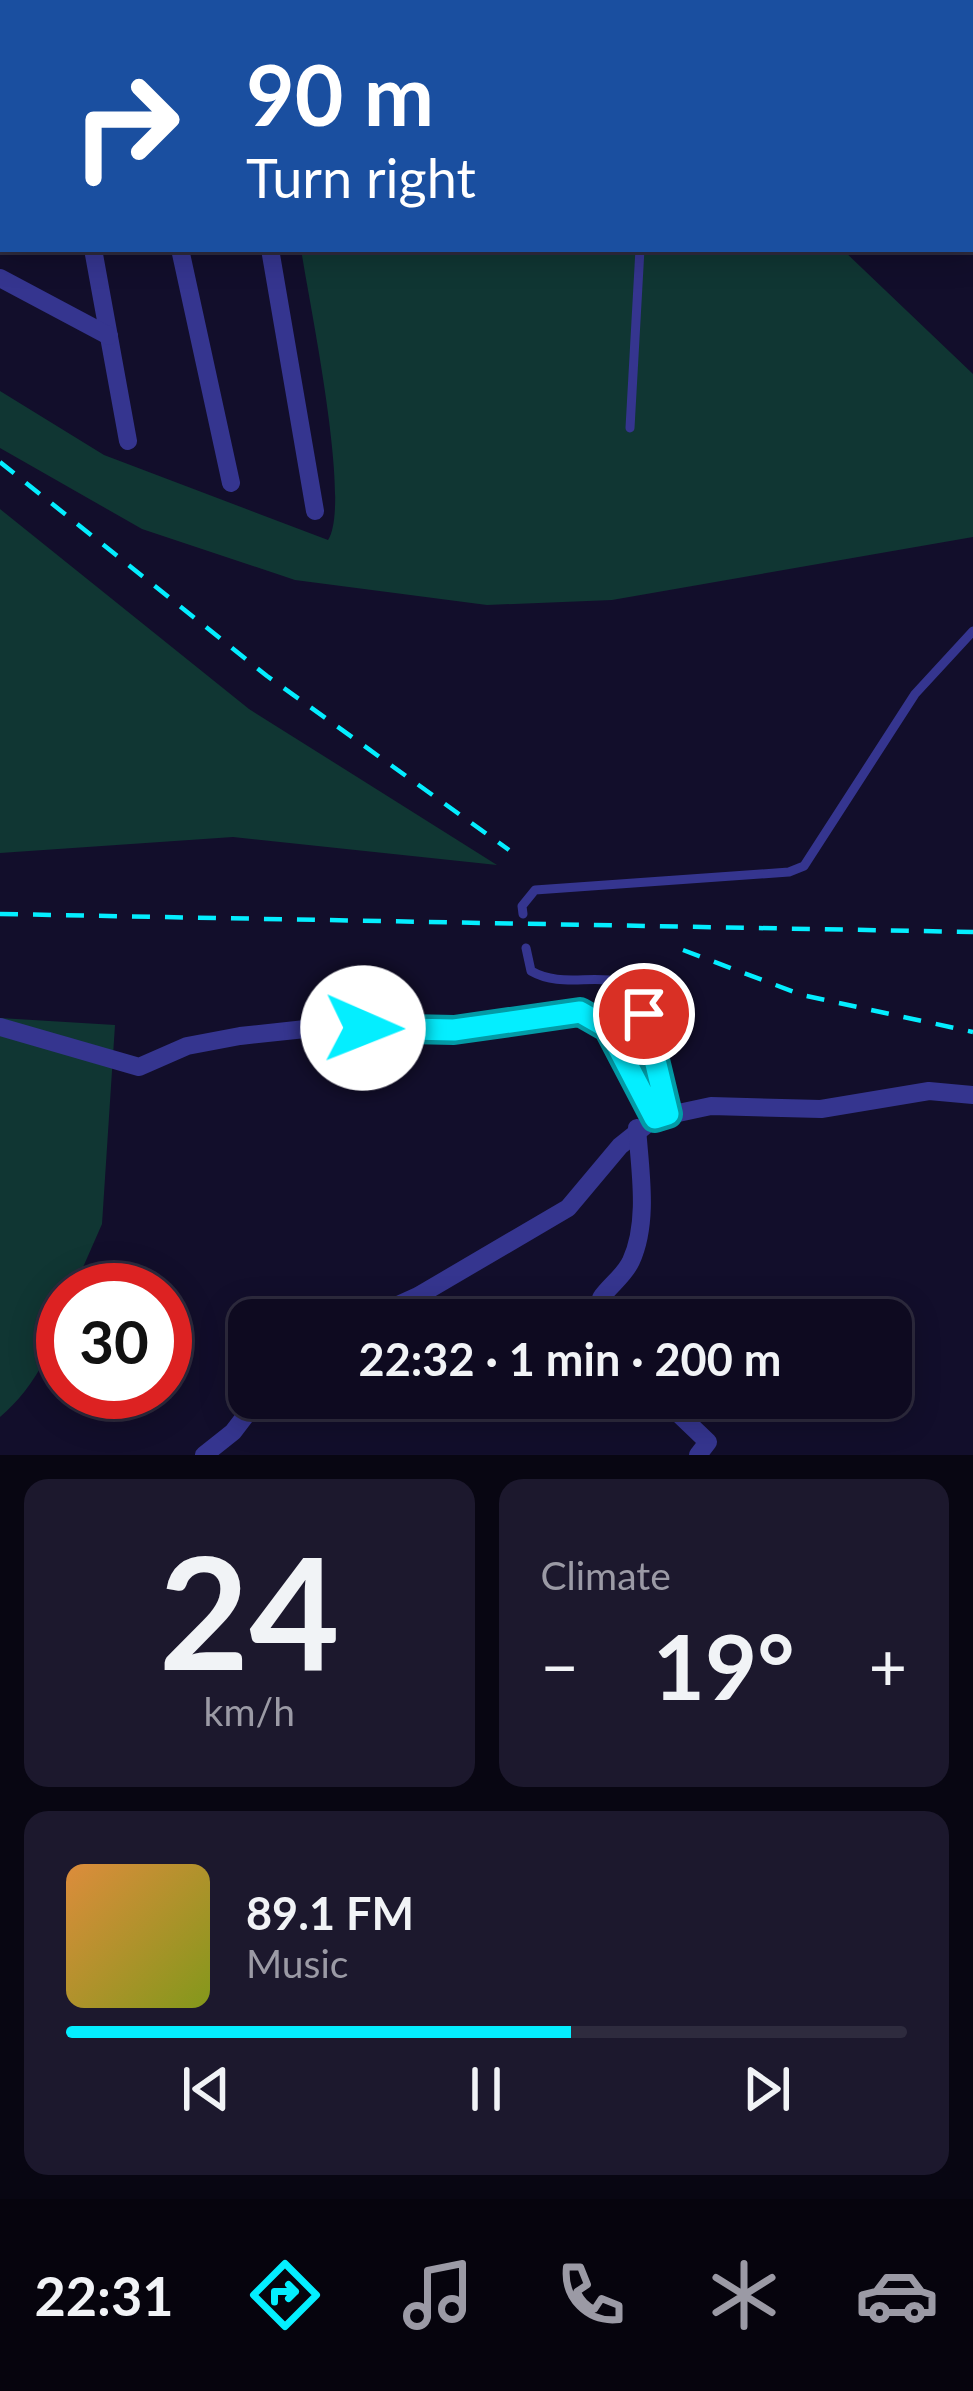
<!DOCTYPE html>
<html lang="en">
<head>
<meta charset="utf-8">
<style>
  :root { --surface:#0e0a20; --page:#1c182d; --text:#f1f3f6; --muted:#9b9aa5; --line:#2e2b3e; --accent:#04eeff }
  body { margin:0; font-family:Lato,sans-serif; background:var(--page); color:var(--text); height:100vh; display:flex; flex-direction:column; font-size:45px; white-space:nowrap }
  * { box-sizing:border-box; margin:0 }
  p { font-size:39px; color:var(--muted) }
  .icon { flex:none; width:66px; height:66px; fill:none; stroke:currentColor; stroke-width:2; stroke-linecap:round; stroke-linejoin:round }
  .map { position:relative; height:1455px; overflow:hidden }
  .panel { display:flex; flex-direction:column; gap:24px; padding:24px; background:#080612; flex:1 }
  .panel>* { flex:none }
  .top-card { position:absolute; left:0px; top:0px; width:975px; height:252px; box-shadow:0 6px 30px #0003,0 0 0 3px var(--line); background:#1a4fa0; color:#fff; overflow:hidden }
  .speed { position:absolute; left:36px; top:1263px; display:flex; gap:24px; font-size:60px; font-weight:700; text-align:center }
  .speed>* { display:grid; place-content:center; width:156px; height:156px; border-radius:50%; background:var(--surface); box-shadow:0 6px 30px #0003,0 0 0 3px var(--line); line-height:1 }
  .speed .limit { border:18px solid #d22; background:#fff; color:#111 }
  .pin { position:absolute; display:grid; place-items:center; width:102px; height:102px; color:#fff; margin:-51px; border:6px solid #fff; border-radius:50%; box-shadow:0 3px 12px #0007 }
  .me { position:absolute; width:132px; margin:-66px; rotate:91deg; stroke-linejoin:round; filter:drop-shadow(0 0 9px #0008) }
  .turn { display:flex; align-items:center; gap:42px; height:252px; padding:0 48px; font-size:54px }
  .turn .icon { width:156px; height:156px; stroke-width:2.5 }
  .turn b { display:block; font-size:84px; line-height:102px }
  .big { font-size:90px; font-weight:700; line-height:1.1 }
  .panel .card { flex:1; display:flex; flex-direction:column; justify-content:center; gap:18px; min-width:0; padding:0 42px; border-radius:24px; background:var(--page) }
  .panel .dial { align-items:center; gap:0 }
  .dial b { font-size:156px; line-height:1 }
  .song { display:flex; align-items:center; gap:36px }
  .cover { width:144px; height:144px; border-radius:18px; background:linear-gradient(135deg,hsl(30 70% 55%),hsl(70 70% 35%)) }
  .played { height:12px; border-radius:6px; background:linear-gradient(90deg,var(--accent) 60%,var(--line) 60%) }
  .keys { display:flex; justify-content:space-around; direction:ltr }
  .heat { display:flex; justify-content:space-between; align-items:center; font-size:66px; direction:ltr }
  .panel .tiles { flex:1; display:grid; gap:24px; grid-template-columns:1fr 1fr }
  .card:last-child { grid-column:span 2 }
  .trip { position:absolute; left:228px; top:1299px; width:684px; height:120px; border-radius:24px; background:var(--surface); box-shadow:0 6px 30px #0003,0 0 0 3px var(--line); font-weight:700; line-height:120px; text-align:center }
  .menu { display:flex; height:192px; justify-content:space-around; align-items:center; background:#06040d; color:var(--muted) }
  .menu .icon { width:84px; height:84px }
  .menu .selected { color:var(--accent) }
  .menu b { font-size:54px; color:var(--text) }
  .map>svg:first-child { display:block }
  .green { fill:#103633 }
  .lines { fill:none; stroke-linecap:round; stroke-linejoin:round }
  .lane { stroke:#35358f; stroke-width:9 }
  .street { stroke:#35358f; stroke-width:18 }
  .primary { stroke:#be5fff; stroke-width:27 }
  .rail { stroke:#04eeff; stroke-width:4.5; stroke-dasharray:18 15; stroke-linecap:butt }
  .route-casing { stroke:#039ba6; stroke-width:30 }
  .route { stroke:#04eeff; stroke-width:21 }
</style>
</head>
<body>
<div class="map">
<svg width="973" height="1455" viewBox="0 0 973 1455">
  <rect width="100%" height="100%" fill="#120e2b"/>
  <g class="green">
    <path d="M 301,249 L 842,249 L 973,374 L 973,537 L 612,600 L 487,605 L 295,580 L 142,529 L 0,448 L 0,391 L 104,455 L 328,540 C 352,504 309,302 301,249 Z"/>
    <polygon points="0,509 249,709 497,865 233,837 0,853"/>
    <path d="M 0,1018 L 115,1025 L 102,1224 L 73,1290 L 63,1290 C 63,1336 35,1388 0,1417 Z"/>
  </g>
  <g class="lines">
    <g class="lane">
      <polyline points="972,211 973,212"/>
      <polyline points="630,428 640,249"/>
      <polyline points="523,914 522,906 535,890 789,872 804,866 915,694 973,631"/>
      <path d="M 526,948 L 531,971 C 564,990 600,970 634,987 L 654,1041 L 668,1114"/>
    </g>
    <g class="street">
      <polyline points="444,0 445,3"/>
      <polyline points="559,0 559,3"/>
      <polyline points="651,0 651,3"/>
      <polyline points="873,3 874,0"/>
      <polyline points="0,95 3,91"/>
      <polyline points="0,147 3,149"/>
      <polyline points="0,226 3,222"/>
      <polyline points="93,249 128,441"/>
      <polyline points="180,249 231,483"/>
      <polyline points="270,249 315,511"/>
      <polyline points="0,278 109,336"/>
      <polyline points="0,1027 139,1067 187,1046 240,1036 324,1027 454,1030 580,1012 608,1028 655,1118"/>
      <polyline points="365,1320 418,1296 568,1208 620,1146 655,1118 711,1106 821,1109 929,1091 973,1095"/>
      <path d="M 603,1320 L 601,1298 C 610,1285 624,1276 631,1261 C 649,1222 640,1170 637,1128"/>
      <polyline points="662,1398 708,1442 698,1455"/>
      <polyline points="204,1455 233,1432 259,1398"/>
    </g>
    <g class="primary">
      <polyline points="45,0 49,3"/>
      <polyline points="972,87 973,87"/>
    </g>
    <g class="rail">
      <polyline points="0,462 267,676 509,850"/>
      <polyline points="0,914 973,932"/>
      <polyline points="683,950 802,995 973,1032"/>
    </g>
  </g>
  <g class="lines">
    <defs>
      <polyline id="route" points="363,1028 454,1030 580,1012 608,1028 655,1118 668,1114 644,1014"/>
    </defs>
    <use href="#route" class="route-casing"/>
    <use href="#route" class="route"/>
  </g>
</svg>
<div class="speed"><div class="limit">30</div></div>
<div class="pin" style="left:644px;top:1014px;background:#d93025"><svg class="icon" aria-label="arrive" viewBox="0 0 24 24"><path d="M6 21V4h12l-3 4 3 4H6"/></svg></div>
<svg class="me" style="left:363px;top:1028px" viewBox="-20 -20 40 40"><circle r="19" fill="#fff"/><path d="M0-13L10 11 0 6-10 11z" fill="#04eeff"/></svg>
<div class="trip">22:32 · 1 min · 200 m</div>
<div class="top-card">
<div class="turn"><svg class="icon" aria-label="right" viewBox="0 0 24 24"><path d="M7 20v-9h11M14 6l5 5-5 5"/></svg><div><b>90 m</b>Turn right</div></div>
</div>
</div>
<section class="panel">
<div class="tiles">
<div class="card dial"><b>24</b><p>km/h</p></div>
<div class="card"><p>Climate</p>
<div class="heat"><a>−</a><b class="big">19°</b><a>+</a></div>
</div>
<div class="card">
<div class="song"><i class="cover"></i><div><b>89.1 FM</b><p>Music</p></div></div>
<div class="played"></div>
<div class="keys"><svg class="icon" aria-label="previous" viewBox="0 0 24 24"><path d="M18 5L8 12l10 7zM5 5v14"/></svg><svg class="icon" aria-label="pause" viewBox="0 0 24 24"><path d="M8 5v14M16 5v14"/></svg><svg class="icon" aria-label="next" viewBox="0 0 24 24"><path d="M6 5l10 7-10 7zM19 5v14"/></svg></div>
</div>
</div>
</section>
<nav class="menu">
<b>22:31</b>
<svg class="icon selected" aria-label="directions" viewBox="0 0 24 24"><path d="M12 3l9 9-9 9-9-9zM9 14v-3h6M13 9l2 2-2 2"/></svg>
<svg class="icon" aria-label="music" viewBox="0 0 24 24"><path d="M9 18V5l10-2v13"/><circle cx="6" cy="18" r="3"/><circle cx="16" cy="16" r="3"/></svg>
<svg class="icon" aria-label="phone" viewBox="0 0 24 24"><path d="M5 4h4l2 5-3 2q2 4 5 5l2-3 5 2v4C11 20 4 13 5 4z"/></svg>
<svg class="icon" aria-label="climate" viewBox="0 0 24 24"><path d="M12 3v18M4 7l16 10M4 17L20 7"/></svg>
<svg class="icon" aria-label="car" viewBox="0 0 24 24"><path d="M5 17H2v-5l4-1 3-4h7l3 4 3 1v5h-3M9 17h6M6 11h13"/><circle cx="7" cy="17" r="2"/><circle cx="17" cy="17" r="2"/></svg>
</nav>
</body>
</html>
